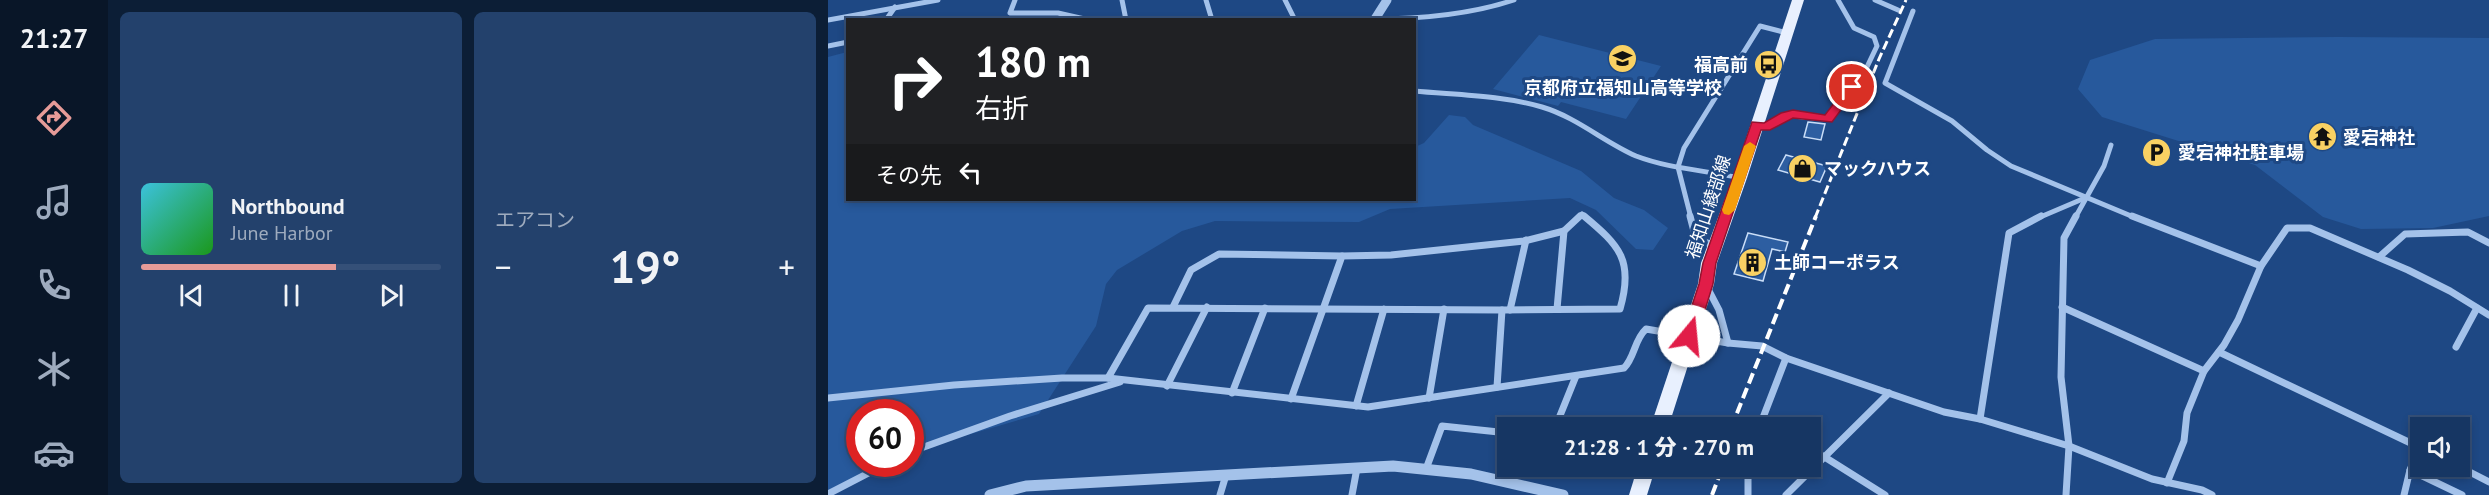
<!DOCTYPE html>
<html lang="ja">
<head>
<meta charset="utf-8">
<style>
  :root { --surface:#163663; --page:#23416c; --text:#f1f3f6; --muted:#9eabbe; --line:#355078; --accent:#e69b98 }
  body { margin:0; font-family:"PT Sans","Noto Sans JP",sans-serif; background:var(--page); color:var(--text); height:100vh; display:flex; flex-direction:column; font-size:22px; white-space:nowrap }
  * { box-sizing:border-box; margin:0 }
  p { font-size:20px; color:var(--muted) }
  .icon { flex:none; width:33px; height:33px; fill:none; stroke:currentColor; stroke-width:2; stroke-linecap:round; stroke-linejoin:round }
  .map { position:relative; flex:1; overflow:hidden }
  .drawer { display:flex; flex-direction:column; gap:12px; padding:12px; background:#0c1e36; width:720px }
  .drawer>* { flex:none }
  .guide { position:absolute; left:18px; top:18px; width:570px; height:183px; border-radius:0px; box-shadow:0 3px 9px #0003,0 0 0 2px var(--line); background:#202124; color:#fff; overflow:hidden }
  .fabs { position:absolute; left:1582px; top:417px; display:grid; gap:12px }
  .fabs a { display:grid; place-items:center; width:60px; height:60px; border-radius:0px; background:var(--surface); box-shadow:0 3px 9px #0003,0 0 0 2px var(--line); font-size:30px }
  .speed { position:absolute; left:18px; top:399px; display:flex; gap:12px; font-size:30px; font-weight:700; text-align:center }
  .speed>* { display:grid; place-content:center; width:78px; height:78px; border-radius:50%; background:var(--surface); box-shadow:0 3px 9px #0003,0 0 0 2px var(--line); line-height:1 }
  .speed .limit { border:9px solid #d22; background:#fff; color:#111 }
  .pin { position:absolute; display:grid; place-items:center; width:51px; height:51px; color:#fff; margin:-26px; border:3px solid #fff; border-radius:50%; box-shadow:0 2px 6px #0007 }
  .me { position:absolute; width:66px; margin:-33px; rotate:17deg; stroke-linejoin:round; filter:drop-shadow(0 0 4px #0008) }
  .turn { display:flex; align-items:center; gap:21px; height:126px; padding:0 30px; font-size:27px }
  .turn .icon { width:78px; height:78px; stroke-width:2.5 }
  .turn b { display:block; font-size:42px; line-height:51px }
  .then { display:flex; align-items:center; height:57px; padding:0 30px; background:#0003; gap:12px; font-size:22px }
  .big { font-size:45px; font-weight:800; line-height:1.1 }
  .drawer .card { flex:1; display:flex; flex-direction:column; justify-content:center; gap:9px; min-width:0; padding:0 21px; border-radius:9px; background:var(--page) }
  .song { display:flex; align-items:center; gap:18px }
  .cover { width:72px; height:72px; border-radius:9px; background:linear-gradient(135deg,hsl(190 70% 55%),hsl(120 70% 35%)) }
  .played { height:6px; border-radius:3px; background:linear-gradient(90deg,var(--accent) 65%,var(--line) 65%) }
  .keys { display:flex; justify-content:space-around; direction:ltr }
  .heat { display:flex; justify-content:space-between; align-items:center; font-size:33px; direction:ltr }
  .drawer .tiles { flex:1; display:grid; gap:12px; grid-template-columns:repeat(2,1fr) }
  .trip { position:absolute; left:669px; top:417px; width:324px; height:60px; border-radius:0px; background:var(--surface); box-shadow:0 3px 9px #0003,0 0 0 2px var(--line); font-weight:800; line-height:60px; text-align:center }
  main { display:flex; flex:1; min-height:0 }
  .tabs { display:flex; flex-direction:column; width:108px; justify-content:space-around; align-items:center; background:#091628; color:var(--muted) }
  .tabs .icon { width:42px; height:42px }
  .tabs .selected { color:var(--accent) }
  .tabs b { font-size:27px; color:var(--text) }
  .map>svg:first-child { display:block }
  .green { fill:#27599c }
  .building { fill:#2d5ea1; stroke:#c9ddf7; stroke-width:1.5 }
  .lines { fill:none; stroke-linecap:round; stroke-linejoin:round }
  .minor-far1 { stroke:#a4c2ea; stroke-width:5 }
  .minor { stroke:#a4c2ea; stroke-width:7 }
  .tertiary-far1 { stroke:#a4c2ea; stroke-width:9 }
  .tertiary { stroke:#a4c2ea; stroke-width:11 }
  .primary { fill:#e8f0fe; fill-rule:evenodd }
  .rail-far1 { stroke:#fff; stroke-width:3; stroke-dasharray:9 4; stroke-linecap:butt }
  .rail { stroke:#fff; stroke-width:4; stroke-dasharray:11 5; stroke-linecap:butt }
  .route { fill:#e11d48; stroke:#92132f; stroke-width:1.5 }
  .slow { fill:#f59e0b }
  .labels { text-anchor:middle; dominant-baseline:central; stroke-width:6; stroke-linejoin:round; paint-order:stroke }
  .poi-label { font-size:18px; font-weight:bold; fill:#fff; stroke:#1e4884; text-anchor:start }
  .street-label { font-size:18px; fill:#fff; stroke:#1e4884 }
</style>
</head>
<body>
<main>
<nav class="tabs">
<b>21:27</b>
<svg class="icon selected" aria-label="directions" viewBox="0 0 24 24"><path d="M12 3l9 9-9 9-9-9zM9 14v-3h6M13 9l2 2-2 2"/></svg>
<svg class="icon" aria-label="music" viewBox="0 0 24 24"><path d="M9 18V5l10-2v13"/><circle cx="6" cy="18" r="3"/><circle cx="16" cy="16" r="3"/></svg>
<svg class="icon" aria-label="phone" viewBox="0 0 24 24"><path d="M5 4h4l2 5-3 2q2 4 5 5l2-3 5 2v4C11 20 4 13 5 4z"/></svg>
<svg class="icon" aria-label="climate" viewBox="0 0 24 24"><path d="M12 3v18M4 7l16 10M4 17L20 7"/></svg>
<svg class="icon" aria-label="car" viewBox="0 0 24 24"><path d="M5 17H2v-5l4-1 3-4h7l3 4 3 1v5h-3M9 17h6M6 11h13"/><circle cx="7" cy="17" r="2"/><circle cx="17" cy="17" r="2"/></svg>
</nav>
<section class="drawer">
<div class="tiles">
<div class="card">
<div class="song"><i class="cover"></i><div><b>Northbound</b><p>June Harbor</p></div></div>
<div class="played"></div>
<div class="keys"><svg class="icon" aria-label="previous" viewBox="0 0 24 24"><path d="M18 5L8 12l10 7zM5 5v14"/></svg><svg class="icon" aria-label="pause" viewBox="0 0 24 24"><path d="M8 5v14M16 5v14"/></svg><svg class="icon" aria-label="next" viewBox="0 0 24 24"><path d="M6 5l10 7-10 7zM19 5v14"/></svg></div>
</div>
<div class="card"><p>エアコン</p>
<div class="heat"><a>−</a><b class="big">19°</b><a>+</a></div>
</div>
</div>
</section>
<div class="map">
<svg width="1661" height="495" viewBox="0 0 1661 495">
  <rect width="100%" height="100%" fill="#1e4884"/>
  <g class="green">
    <polygon points="711,35 833,66 798,119 733,102 730,106 665,89"/>
    <polygon points="1510,37 1661,38 1661,216 1605,228 1533,229 1495,217 1427,165 1274,117 1250,89 1262,60 1327,39"/>
    <polygon points="19,52 20,200 586,200 587,147 596,143 621,115 637,117 645,125 753,171 786,198 816,210 840,228 825,250 808,249 768,210 742,198 562,209 531,222 387,221 354,231 289,270 278,284 268,326 211,414 95,448 83,454 82,412 32,412 32,464 62,464 0,492 0,57"/>
  </g>
  <g class="building">
    <polygon points="980,122 997,124 993,140 976,137"/>
    <polygon points="958,155 999,166 992,182 950,170"/>
    <polygon points="920,233 960,242 957,252 944,249 935,281 906,274"/>
  </g>
  <g class="lines">
    <g class="minor-far1">
      <polyline points="187,0 182,13 230,13 261,20"/>
      <polyline points="294,0 298,20"/>
      <polyline points="378,0 384,20"/>
      <polyline points="457,0 467,20"/>
      <polyline points="1047,0 1070,10"/>
      <polyline points="1085,11 1057,83 1124,121 1159,150 1183,166 1308,218"/>
      <path d="M 545,19 C 592,19 641,15 686,0"/>
      <polyline points="0,20 110,0"/>
      <polyline points="58,20 67,7"/>
      <polyline points="0,46 20,42"/>
      <path d="M 586,91 C 629,95 673,95 714,107 C 748,117 776,142 808,156 C 842,169 877,170 912,178"/>
      <polyline points="929,125 938,127 964,116 1000,119 1038,69 1049,46 1046,37 1026,28 1010,0"/>
      <polyline points="750,218 754,214 758,218"/>
      <polyline points="863,218 850,167 856,148 932,26 959,33"/>
      <polyline points="1210,218 1257,198"/>
      <polyline points="1247,218 1276,166 1283,145"/>
    </g>
    <g class="minor">
      <polyline points="862,216 868,239 888,246"/>
      <polyline points="1304,216 1433,266"/>
      <polyline points="1551,257 1577,234 1640,232 1661,243"/>
      <polyline points="879,287 891,310 900,343"/>
      <polyline points="345,307 363,270 391,254 514,256"/>
      <polyline points="1234,307 1376,371"/>
      <polyline points="729,309 736,231"/>
      <path d="M 674,310 L 792,309 C 806,261 792,246 756,216"/>
      <polyline points="682,310 698,240"/>
      <polyline points="1628,347 1649,308"/>
      <polyline points="1391,352 1591,447 1582,470 1634,495"/>
      <polyline points="280,378 320,308 674,310 669,387"/>
      <polyline points="339,386 379,307"/>
      <polyline points="404,393 437,308"/>
      <path d="M 0,398 L 126,385 L 234,378 L 280,378 L 540,407 L 796,368 C 807,357 806,340 818,329 L 900,343 L 934,346 L 958,358 L 1116,412 L 1152,419 L 1241,446 L 1324,479 L 1374,490 L 1384,495"/>
      <polyline points="601,398 616,309"/>
      <polyline points="463,399 514,256 563,255 696,241 736,231 752,216"/>
      <polyline points="528,406 556,309"/>
      <polyline points="1152,419 1181,233 1213,216"/>
      <polyline points="727,428 748,376"/>
      <polyline points="931,428 958,358"/>
      <polyline points="82,452 182,416 292,382"/>
      <polyline points="995,456 1057,495"/>
      <polyline points="920,466 920,495"/>
      <polyline points="1630,466 1661,482"/>
      <polyline points="598,469 614,426 680,433"/>
      <polyline points="1339,483 1356,441 1359,413 1376,371 1396,345 1410,320 1433,266 1459,228 1482,228 1580,270 1622,291 1661,315"/>
      <polyline points="0,494 58,464"/>
      <polyline points="392,495 398,475"/>
      <polyline points="524,495 529,468"/>
      <polyline points="958,495 1061,393"/>
      <polyline points="1238,495 1241,446 1233,377 1236,238 1248,216"/>
      <polyline points="1576,495 1582,470"/>
    </g>
    <polyline class="tertiary-far1" points="547,19 559,0"/>
    <polyline class="tertiary" points="162,495 198,486 565,466 643,474 735,495"/>
    <g class="primary">
      <polygon points="964,0 976,0 919,178 889,263 886,284 840,428 822,428 870,284 873,263 905,178"/>
      <polygon points="810,466 828,466 819,495 801,495"/>
    </g>
    <polyline class="rail-far1" points="987,218 1051,59 1078,0"/>
    <g class="rail">
      <polyline points="903,428 988,216"/>
      <polyline points="884,495 895,466"/>
    </g>
  </g>
  <polygon class="route" points="1024,84 1030,87 1004,122 965,118 942,130 933,130 888,263 885,284 869,336 867,340 856,340 854,336 871,284 875,263 924,122 936,123 953,113 965,110 997,115 1020,85"/>
  <polygon class="slow" points="922,142 928,146 907,210 901,215 896,214 894,210 916,146"/>
  <defs>
    <symbol id="school-disc" viewBox="-11 -11 22 22"><circle r="9.5" fill="#f9d163" stroke="#1e4884"/><path d="M0-5L7-2L0 1L-7-2ZM-4 1L0 2.5L4 1V4Q0 6-4 4Z" fill="#111"/></symbol>
    <symbol id="bus-disc" viewBox="-11 -11 22 22"><circle r="9.5" fill="#f9d163" stroke="#1e4884"/><path d="M-5-6H5V4H4V6H2V4H-2V6H-4V4H-5ZM-3.5-4V0h7V-4ZM-3.5 1.2v1.5H-2V1.2ZM2 1.2v1.5H3.5V1.2Z" fill="#111"/></symbol>
    <symbol id="temple-disc" viewBox="-11 -11 22 22"><circle r="9.5" fill="#f9d163" stroke="#1e4884"/><path d="M0-6L5-2H3V0L6.5 2.5H4V6H1.5V3h-3V6H-4V2.5H-6.5L-3 0V-2H-5Z" fill="#111"/></symbol>
    <symbol id="parking-disc" viewBox="-11 -11 22 22"><circle r="9.5" fill="#f9d163" stroke="#1e4884"/><path d="M-3.5-5.5H1a3.5 3.5 0 0 1 0 7H-1V5.5H-3.5ZM-1-3.4V-.6H.8a1.4 1.4 0 0 0 0-2.8Z" fill="#111"/></symbol>
    <symbol id="shop-disc" viewBox="-11 -11 22 22"><circle r="9.5" fill="#f9d163" stroke="#1e4884"/><path d="M-5-2.5h2.3a2.7 3.5 0 0 1 5.4 0H5L5.5 6h-11ZM-1.5-2.5h3a1.5 2.3 0 0 0-3 0Z" fill="#111"/></symbol>
    <symbol id="building-disc" viewBox="-11 -11 22 22"><circle r="9.5" fill="#f9d163" stroke="#1e4884"/><path d="M-4-6H4V6H1V3H-1V6H-4ZM-2.5-4.3h1.7v1.8h-1.7ZM.8-4.3h1.7v1.8H.8ZM-2.5-1h1.7V.8h-1.7ZM.8-1h1.7V.8H.8Z" fill="#111"/></symbol>
  </defs>
  <g fill-rule="evenodd">
    <use href="#school-disc" x="778" y="42" width="33" height="33"/>
    <use href="#bus-disc" x="924" y="48" width="33" height="33"/>
    <use href="#temple-disc" x="1478" y="120" width="33" height="33"/>
    <use href="#parking-disc" x="1312" y="136" width="33" height="33"/>
    <use href="#shop-disc" x="958" y="152" width="33" height="33"/>
    <use href="#building-disc" x="908" y="246" width="33" height="33"/>
  </g>
  <g class="labels">
    <g class="poi-label">
      <text x="920" y="64" text-anchor="end">福高前</text>
      <text x="795" y="87" text-anchor="middle">京都府立福知山高等学校</text>
      <text x="1515" y="137">愛宕神社</text>
      <text x="1350" y="152">愛宕神社駐車場</text>
      <text x="996" y="168">マックハウス</text>
      <text x="946" y="262">土師コーポラス</text>
    </g>
    <g class="street-label">
      <text transform="translate(880 207) rotate(-72)">福知山綾部線</text>
    </g>
  </g>
</svg>
<div class="fabs">
<a><svg class="icon" aria-label="sound" viewBox="0 0 24 24"><path d="M4 9h4l5-4v14l-5-4H4zM17 9q2 3 0 6"/></svg></a>
</div>
<div class="speed"><div class="limit">60</div></div>
<div class="pin" style="left:1024px;top:87px;background:#d93025"><svg class="icon" aria-label="arrive" viewBox="0 0 24 24"><path d="M6 21V4h12l-3 4 3 4H6"/></svg></div>
<svg class="me" style="left:861px;top:336px" viewBox="-20 -20 40 40"><circle r="19" fill="#fff"/><path d="M0-13L10 11 0 6-10 11z" fill="#e11d48"/></svg>
<div class="trip">21:28 · 1 分 · 270 m</div>
<div class="guide">
<div class="turn"><svg class="icon" aria-label="right" viewBox="0 0 24 24"><path d="M7 20v-9h11M14 6l5 5-5 5"/></svg><div><b>180 m</b>右折</div></div>
<div class="then">その先<svg class="icon" aria-label="left" viewBox="0 0 24 24"><path d="M17 20v-9H6M10 6l-5 5 5 5"/></svg></div>
</div>
</div>
</main>
</body>
</html>
